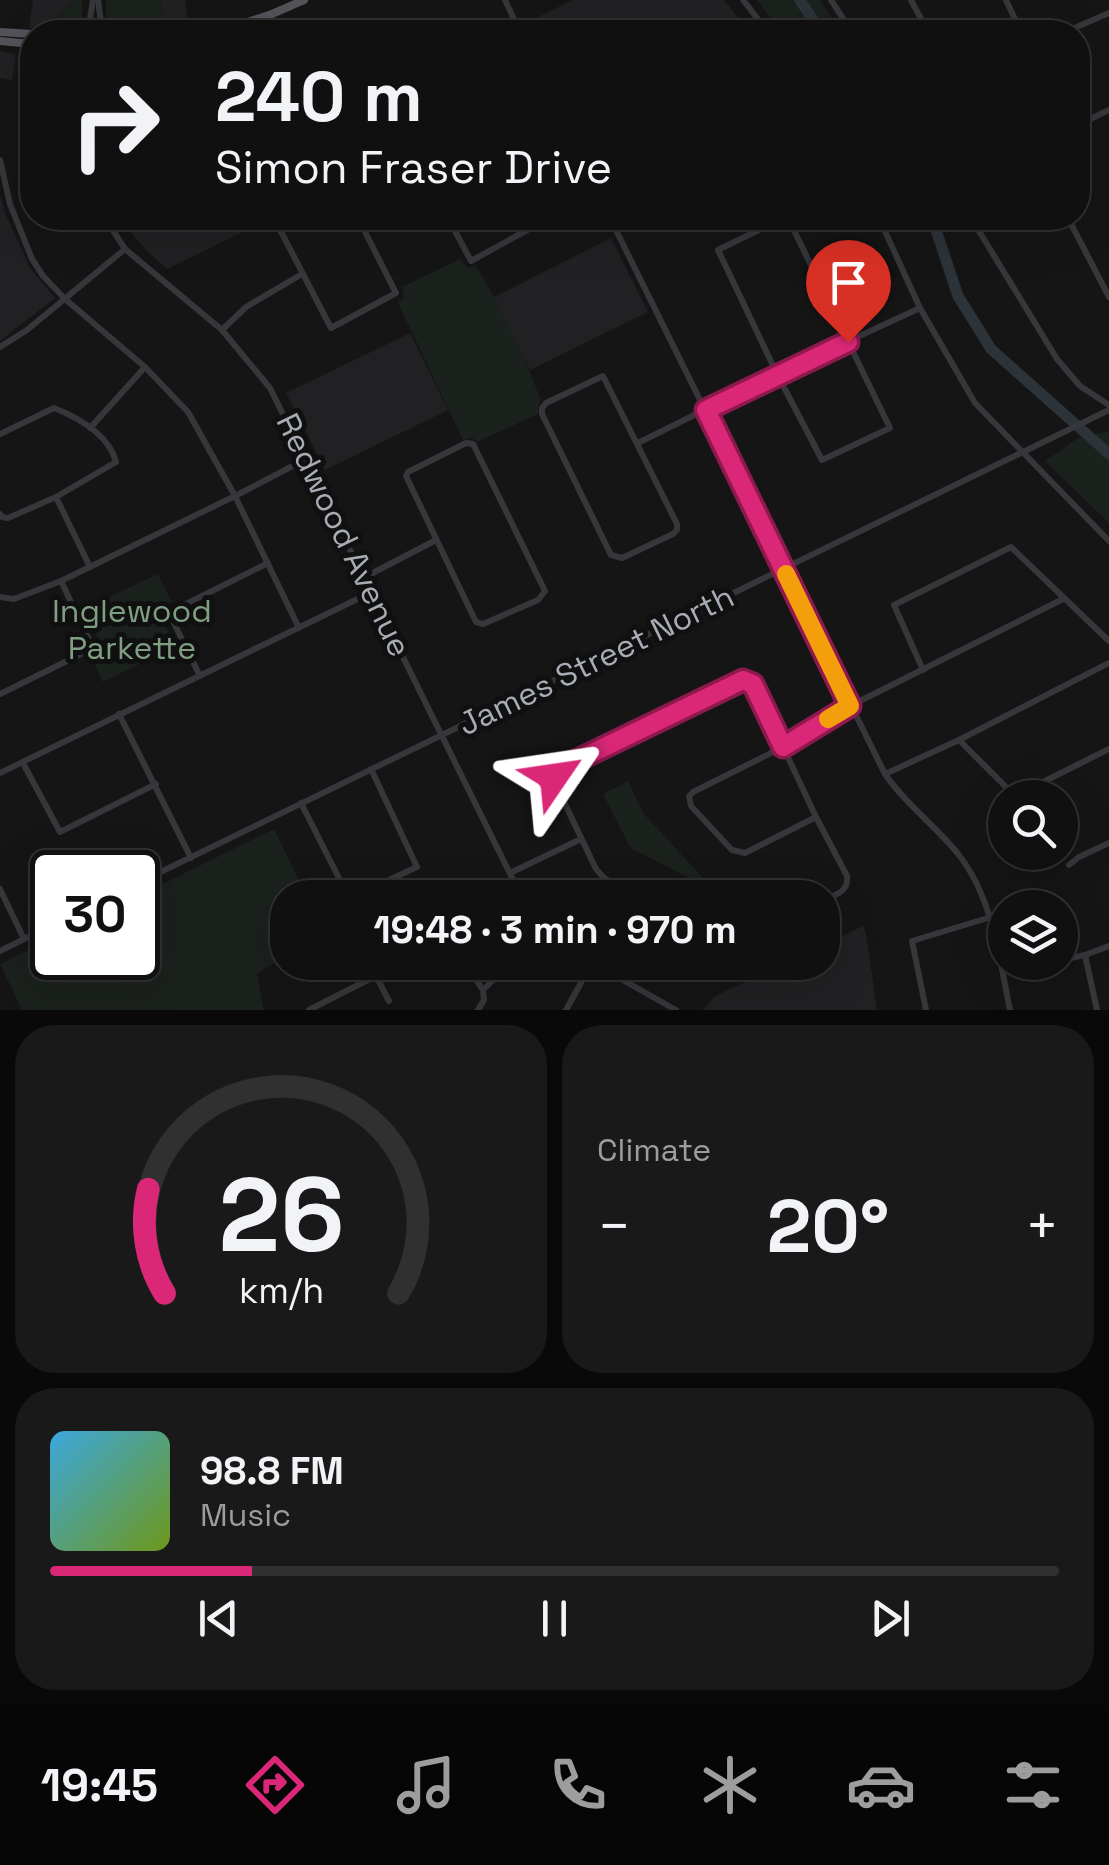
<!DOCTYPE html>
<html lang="en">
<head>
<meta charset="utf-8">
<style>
  :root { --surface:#101010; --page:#191919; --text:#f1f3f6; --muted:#9c9d9f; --line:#303030; --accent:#db2777 }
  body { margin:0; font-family:"Space Grotesk",sans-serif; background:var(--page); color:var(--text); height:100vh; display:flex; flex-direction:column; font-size:38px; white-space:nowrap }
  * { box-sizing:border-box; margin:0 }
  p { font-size:32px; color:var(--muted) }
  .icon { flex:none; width:55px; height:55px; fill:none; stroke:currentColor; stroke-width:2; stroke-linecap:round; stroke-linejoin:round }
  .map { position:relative; height:1010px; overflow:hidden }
  .side { display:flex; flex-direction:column; gap:15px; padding:15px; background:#090909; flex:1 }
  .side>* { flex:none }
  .guide { position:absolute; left:20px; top:20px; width:1070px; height:210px; border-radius:40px; box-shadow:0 10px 40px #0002,0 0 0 2px var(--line); background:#101010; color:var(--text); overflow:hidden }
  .buttons { position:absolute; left:988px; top:780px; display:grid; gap:20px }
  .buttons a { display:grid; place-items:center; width:90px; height:90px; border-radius:50%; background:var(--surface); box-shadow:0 10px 40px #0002,0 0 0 2px var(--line); font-size:50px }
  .speed { position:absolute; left:30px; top:850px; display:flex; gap:20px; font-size:50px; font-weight:700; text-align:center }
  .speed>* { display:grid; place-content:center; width:130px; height:130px; border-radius:50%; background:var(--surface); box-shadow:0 10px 40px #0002,0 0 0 2px var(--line); line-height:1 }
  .speed .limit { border:5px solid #111; border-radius:15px; background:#fff; color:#111 }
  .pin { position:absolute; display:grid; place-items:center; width:85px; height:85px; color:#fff; margin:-102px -42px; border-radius:50% 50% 50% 0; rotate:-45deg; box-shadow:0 0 10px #0007 }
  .pin .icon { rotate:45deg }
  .me { position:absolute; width:110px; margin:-55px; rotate:58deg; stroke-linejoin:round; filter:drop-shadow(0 0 8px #0008) }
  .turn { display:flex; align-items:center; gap:35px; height:210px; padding:0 30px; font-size:45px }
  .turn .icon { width:130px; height:130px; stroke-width:2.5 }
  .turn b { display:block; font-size:70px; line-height:85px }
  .big { font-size:75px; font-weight:600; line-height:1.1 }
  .side .widget { flex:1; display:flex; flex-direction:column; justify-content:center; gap:15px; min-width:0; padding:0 35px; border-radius:40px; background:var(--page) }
  .side .dial { align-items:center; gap:0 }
  .dial svg { height:260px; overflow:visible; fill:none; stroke:var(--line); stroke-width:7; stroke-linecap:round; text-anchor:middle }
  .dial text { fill:var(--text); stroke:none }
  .song { display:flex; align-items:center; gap:30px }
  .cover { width:120px; height:120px; border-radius:15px; background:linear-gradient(135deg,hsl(200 70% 55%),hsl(80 70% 35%)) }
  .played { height:10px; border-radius:5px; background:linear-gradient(90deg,var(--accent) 20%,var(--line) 20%) }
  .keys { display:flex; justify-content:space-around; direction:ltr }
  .heat { display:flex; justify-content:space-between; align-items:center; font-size:55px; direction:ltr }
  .side .tiles { flex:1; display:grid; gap:15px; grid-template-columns:1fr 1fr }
  .widget:last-child { grid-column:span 2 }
  .trip { position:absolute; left:270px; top:880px; width:570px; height:100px; border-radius:40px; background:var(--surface); box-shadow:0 10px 40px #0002,0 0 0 2px var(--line); font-weight:600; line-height:100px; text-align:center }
  .tabs { display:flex; height:160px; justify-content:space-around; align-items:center; background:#060606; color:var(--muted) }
  .tabs .icon { width:70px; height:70px }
  .tabs .current { color:var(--accent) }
  .tabs b { font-size:45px; color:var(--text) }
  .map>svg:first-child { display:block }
  .built { fill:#212123 }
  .green { fill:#1b211c }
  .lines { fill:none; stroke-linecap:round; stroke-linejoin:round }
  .river { stroke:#2c3339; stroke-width:11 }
  .minor { stroke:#36373b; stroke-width:6 }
  .major { stroke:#52545a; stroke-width:8 }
  .route-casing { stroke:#8e194d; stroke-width:25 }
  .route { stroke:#db2777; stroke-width:18 }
  .slow { stroke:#f59e0b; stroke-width:18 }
  .labels { text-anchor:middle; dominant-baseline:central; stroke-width:10; stroke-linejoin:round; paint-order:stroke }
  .street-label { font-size:32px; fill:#a8acb5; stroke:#101011 }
  .park-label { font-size:32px; fill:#809f82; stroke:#101011 }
</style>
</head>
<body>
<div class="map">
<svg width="1109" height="1010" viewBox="0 0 1109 1010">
  <rect width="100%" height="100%" fill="#151516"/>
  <g class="built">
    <polygon points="33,0 74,0 45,27 29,28"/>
    <polygon points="161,0 185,0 188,22 164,26"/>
    <polygon points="573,0 724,0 749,32 536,32 530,21"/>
    <polygon points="0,51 16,54 12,80 0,78"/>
    <polygon points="0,195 5,213 30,268 55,298 0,341"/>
    <polygon points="118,218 233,218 241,233 167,269 147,251"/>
    <polygon points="611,238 648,312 530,370 494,297"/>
    <polygon points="410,333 448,410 325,470 286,393"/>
    <polygon points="863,926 866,933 877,1010 703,1010 715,996 786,963 822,962 823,945"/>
  </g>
  <g class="green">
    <polygon points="74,0 82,0 82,18 70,27 45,27"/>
    <polygon points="106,0 161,0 164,26 106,22"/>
    <polygon points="757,0 820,0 841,32 781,32"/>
    <path d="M 460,259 L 468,268 L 475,265 C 502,308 524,354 541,401 L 538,405 L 538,414 L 477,442 L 472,438 L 463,440 L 398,303 L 404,297 L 402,287 Z"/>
    <polygon points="1109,431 1109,523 1045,461 1077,439"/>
    <polygon points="158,574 171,601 164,607 163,621 176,646 103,682 92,658 100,654 101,644 84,609"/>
    <polygon points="628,781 643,813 706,881 714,897 697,897 703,885 634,850 629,845 603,794"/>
    <polygon points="274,829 307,897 288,898 287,955 257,974 264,1010 22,1010 0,964 52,938 52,958 138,958 138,896"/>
  </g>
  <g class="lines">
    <g class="river">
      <polyline points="800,0 821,32"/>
      <polyline points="932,218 958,296 991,349 1109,454"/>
    </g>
    <g class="minor">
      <polyline points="98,0 102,30"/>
      <polyline points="505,0 520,32"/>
      <polyline points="743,0 768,32"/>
      <polyline points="831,0 852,32"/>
      <polyline points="911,0 928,32"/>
      <polyline points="1006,0 1021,32"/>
      <polyline points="85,28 90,19 93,0"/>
      <polyline points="1065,32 1109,13"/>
      <polyline points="1078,125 1109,110"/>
      <polyline points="0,160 10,204 32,259 43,276 65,299 145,367 188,412 235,496 299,628"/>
      <polyline points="105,218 125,249 222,330 270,388 522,898"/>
      <polyline points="274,218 331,328 396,293 358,218"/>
      <polyline points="448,218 471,261 531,228 528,218"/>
      <path d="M 610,218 L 885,774 C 906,805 936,826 959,855 C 993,899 999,957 1010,1010"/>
      <polyline points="783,218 718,250 777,374 822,460 890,428 788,218"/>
      <polyline points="879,218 920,308 975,403 1109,541"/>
      <polyline points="971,218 1057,359 1080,386 1109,405"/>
      <polyline points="1068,218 1109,297"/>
      <polyline points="222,330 246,307 302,274"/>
      <polyline points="0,347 27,330 125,249"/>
      <polygon points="603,376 677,524 677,530 673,534 622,558 611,555 542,414 542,408 546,403"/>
      <polyline points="90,428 145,367"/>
      <path d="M 0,434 L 54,408 C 79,418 109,435 116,462 L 56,497 L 8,518 L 2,517 L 0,514"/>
      <polygon points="466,443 473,444 475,448 545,591 538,600 483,624 476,622 406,476 408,472"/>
      <polyline points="638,443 777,374 920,308"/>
      <polyline points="56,497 90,567"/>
      <polyline points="365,577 436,540"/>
      <polyline points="0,597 14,599 61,581 235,496 306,459"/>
      <polyline points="923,670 894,605 1011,547 1109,641"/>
      <polyline points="200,676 171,617 172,611 268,563"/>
      <polyline points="0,694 93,648 61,581"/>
      <polyline points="119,714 191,858"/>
      <polyline points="959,740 1015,796 1021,796 1033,787 1109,749"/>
      <polyline points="23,763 60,832 156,784"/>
      <polyline points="0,773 372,592"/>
      <polyline points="885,774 959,740 1109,663"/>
      <polyline points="301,803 349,898"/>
      <polyline points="816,817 745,853 732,850 691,806 689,796 693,792 783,747 850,706 1063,599"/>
      <polyline points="1069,865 1079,857 1109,843"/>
      <polyline points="510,873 581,839"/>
      <polyline points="138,883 1109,410"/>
      <polyline points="0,889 24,939"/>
      <polyline points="350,898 417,867 371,769"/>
      <path d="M 640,898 L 604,878 L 596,869 L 555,783 L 555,774 L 561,768 L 603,747 L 743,680 L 753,683 L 816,817 L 847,876 C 849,892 835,895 822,901"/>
      <polyline points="0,951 52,925"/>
      <polyline points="1085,955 1097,1010"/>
      <polyline points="1060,960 1085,955 1109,946"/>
      <polyline points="464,962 483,990"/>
      <polyline points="591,962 676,1010"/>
      <polyline points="1002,970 1045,962"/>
      <polyline points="376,976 389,1001"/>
      <polyline points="309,1010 403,962"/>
      <polyline points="478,1010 484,1000 483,990 511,962"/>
      <polyline points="566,1010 592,963"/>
      <polyline points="926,1010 912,941 991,917"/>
    </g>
    <g class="major">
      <polyline points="0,32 32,34"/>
      <polyline points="78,32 91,27 104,32"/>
      <polyline points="195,32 212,29 221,31 272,14 304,0"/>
      <polyline points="0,41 32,44"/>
    </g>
  </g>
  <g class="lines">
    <defs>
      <polyline id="route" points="554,777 561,768 743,680 753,684 783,747 850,706 706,410 848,342"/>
    </defs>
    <use href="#route" class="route-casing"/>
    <use href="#route" class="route"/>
    <polyline class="slow" points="786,574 850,706 828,719"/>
  </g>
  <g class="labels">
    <g class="street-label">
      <text transform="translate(344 535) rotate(64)">Redwood Avenue</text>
      <text transform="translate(596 660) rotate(-26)">James Street North</text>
    </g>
    <g class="park-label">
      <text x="132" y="611">Inglewood<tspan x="132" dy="37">Parkette</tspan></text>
    </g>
  </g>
</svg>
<div class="buttons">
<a><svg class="icon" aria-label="search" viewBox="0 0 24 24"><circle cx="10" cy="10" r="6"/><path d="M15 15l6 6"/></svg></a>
<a><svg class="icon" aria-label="layers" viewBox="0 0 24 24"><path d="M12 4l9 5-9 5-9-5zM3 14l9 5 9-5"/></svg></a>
</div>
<div class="speed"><div class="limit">30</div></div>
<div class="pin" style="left:848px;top:342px;background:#d93025"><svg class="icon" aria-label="arrive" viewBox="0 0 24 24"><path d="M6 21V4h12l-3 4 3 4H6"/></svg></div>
<svg class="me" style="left:554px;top:777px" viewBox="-20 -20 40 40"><path d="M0-17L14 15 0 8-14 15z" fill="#db2777" stroke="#fff" stroke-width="4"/></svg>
<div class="trip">19:48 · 3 min · 970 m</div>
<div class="guide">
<div class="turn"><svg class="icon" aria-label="right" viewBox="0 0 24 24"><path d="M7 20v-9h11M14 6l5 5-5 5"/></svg><div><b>240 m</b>Simon Fraser Drive</div></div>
</div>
</div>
<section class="side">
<div class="tiles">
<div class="widget dial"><svg viewBox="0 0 100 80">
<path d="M14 69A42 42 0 1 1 86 69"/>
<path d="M14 69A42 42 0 0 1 9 37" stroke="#db2777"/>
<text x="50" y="56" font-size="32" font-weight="700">26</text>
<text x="50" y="72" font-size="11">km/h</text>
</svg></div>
<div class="widget"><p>Climate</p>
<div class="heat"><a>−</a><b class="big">20°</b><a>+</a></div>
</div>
<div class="widget">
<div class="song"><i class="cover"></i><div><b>98.8 FM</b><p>Music</p></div></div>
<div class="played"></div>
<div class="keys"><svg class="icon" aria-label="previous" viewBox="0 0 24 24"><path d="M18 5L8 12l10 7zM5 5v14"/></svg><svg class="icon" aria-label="pause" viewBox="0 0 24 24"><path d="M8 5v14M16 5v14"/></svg><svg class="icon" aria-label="next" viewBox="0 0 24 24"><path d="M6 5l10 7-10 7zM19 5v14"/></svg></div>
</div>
</div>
</section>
<nav class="tabs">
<b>19:45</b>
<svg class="icon current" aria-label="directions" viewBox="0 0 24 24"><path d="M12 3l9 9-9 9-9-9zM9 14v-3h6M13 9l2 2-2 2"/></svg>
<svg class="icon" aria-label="music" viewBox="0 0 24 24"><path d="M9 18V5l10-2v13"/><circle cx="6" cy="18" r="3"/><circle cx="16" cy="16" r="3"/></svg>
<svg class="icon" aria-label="phone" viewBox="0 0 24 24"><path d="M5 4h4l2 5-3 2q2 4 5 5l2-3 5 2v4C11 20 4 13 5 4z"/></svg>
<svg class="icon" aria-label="climate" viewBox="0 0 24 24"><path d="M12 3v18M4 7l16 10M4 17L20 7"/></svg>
<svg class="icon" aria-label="car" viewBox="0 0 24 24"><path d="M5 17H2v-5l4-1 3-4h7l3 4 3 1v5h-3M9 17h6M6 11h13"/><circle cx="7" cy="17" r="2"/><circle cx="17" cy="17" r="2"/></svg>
<svg class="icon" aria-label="filters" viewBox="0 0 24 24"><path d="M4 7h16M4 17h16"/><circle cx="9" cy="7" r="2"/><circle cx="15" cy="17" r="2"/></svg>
</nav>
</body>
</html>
